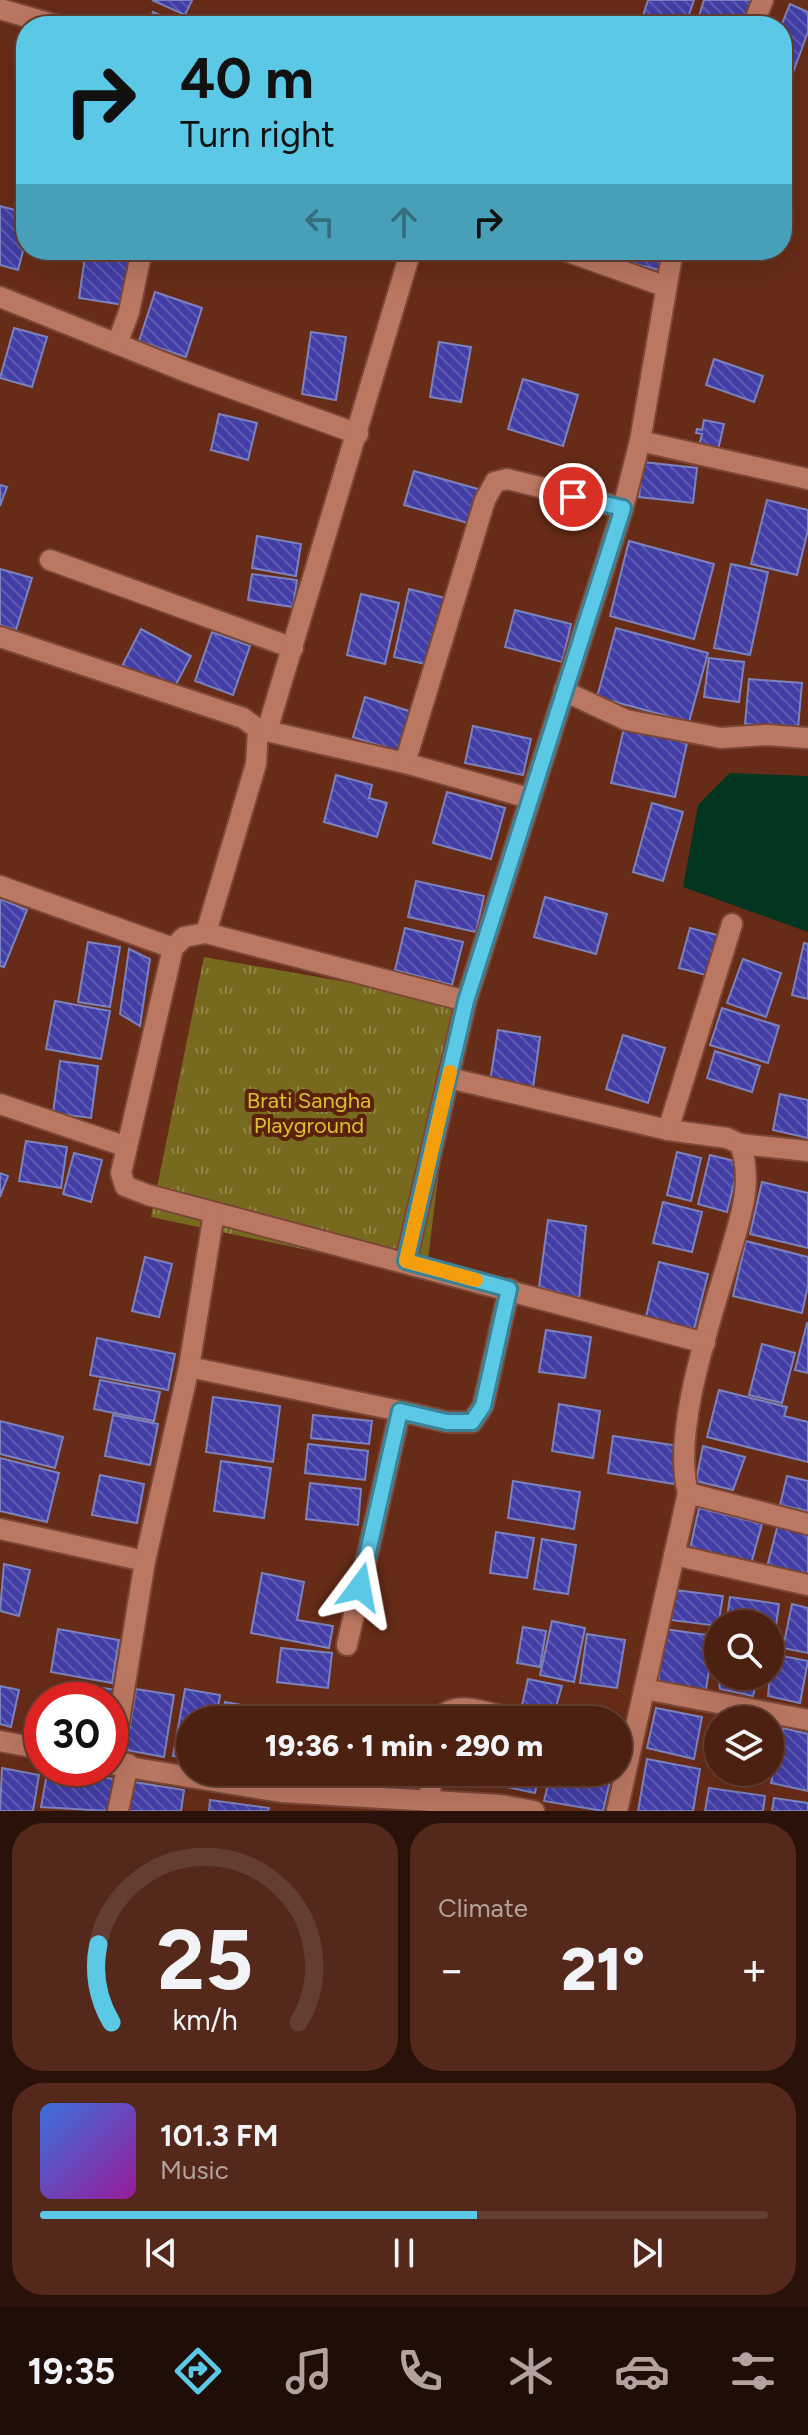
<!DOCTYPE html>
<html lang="en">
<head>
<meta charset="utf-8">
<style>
  :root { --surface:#4d2112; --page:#54291b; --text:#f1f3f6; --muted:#b3a39f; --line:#643e32; --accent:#5bc8e6 }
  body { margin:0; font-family:Figtree,sans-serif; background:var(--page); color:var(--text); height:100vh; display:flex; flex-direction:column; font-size:30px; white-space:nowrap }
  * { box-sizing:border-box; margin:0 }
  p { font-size:26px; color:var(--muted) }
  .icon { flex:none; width:44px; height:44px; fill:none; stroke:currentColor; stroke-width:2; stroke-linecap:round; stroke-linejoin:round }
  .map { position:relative; height:1811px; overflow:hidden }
  .drawer { display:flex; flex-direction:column; gap:12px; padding:12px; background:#2a120a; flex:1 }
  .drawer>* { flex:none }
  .top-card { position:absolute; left:16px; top:16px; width:776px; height:244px; border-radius:32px; box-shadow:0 8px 32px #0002,0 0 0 2px var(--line); background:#5bc8e6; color:#111; overflow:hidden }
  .fabs { position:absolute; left:704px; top:1610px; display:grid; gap:16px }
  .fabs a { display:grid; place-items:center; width:80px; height:80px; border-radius:50%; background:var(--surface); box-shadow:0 8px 32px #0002,0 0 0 2px var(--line); font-size:40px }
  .speed { position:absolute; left:24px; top:1682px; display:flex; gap:16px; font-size:40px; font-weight:700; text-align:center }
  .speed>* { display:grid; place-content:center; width:104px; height:104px; border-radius:50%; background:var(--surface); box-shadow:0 8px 32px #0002,0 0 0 2px var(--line); line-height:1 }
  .speed .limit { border:12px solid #d22; background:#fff; color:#111 }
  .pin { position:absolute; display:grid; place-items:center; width:68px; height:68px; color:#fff; margin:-34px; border:4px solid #fff; border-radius:50%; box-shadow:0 2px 8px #0007 }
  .me { position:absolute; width:88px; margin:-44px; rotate:13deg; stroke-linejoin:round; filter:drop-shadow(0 0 6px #0008) }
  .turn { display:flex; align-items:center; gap:28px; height:168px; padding:0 32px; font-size:36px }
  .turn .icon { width:104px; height:104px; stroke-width:2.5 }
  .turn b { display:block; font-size:56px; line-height:68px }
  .lanes { display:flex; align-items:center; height:76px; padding:0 32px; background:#0003; justify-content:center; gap:40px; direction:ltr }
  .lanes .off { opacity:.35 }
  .big { font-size:60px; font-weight:800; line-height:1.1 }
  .drawer .card { flex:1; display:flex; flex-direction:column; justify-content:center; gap:12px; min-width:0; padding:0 28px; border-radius:32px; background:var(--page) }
  .drawer .dial { align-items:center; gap:0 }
  .dial svg { height:208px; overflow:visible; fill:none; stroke:var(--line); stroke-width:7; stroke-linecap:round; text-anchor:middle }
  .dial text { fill:var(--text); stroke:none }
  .song { display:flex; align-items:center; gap:24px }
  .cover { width:96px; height:96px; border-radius:12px; background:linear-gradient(135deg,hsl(220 70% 55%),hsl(300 70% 35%)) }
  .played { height:8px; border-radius:4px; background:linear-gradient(90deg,var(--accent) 60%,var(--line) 60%) }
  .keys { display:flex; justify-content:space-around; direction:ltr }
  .heat { display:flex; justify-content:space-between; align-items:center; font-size:44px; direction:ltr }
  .drawer .tiles { flex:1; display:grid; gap:12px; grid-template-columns:1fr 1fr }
  .card:last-child { grid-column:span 2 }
  .trip { position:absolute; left:176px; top:1706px; width:456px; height:80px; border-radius:40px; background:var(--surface); box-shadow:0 8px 32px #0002,0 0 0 2px var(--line); font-weight:800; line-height:80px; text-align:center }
  .tabs { display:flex; height:128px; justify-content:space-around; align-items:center; background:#1f0d07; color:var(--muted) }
  .tabs .icon { width:56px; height:56px }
  .tabs .selected { color:var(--accent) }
  .tabs b { font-size:36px; color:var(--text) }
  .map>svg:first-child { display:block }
  .grass { fill:url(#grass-tufts) }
  .water { fill:#033620 }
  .building { fill:url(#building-back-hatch); stroke:#7c82be; stroke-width:2 }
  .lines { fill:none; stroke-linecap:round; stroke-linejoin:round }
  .minor-casing { stroke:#7b4738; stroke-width:24 }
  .minor { stroke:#ba7761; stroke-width:20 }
  .route-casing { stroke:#3b8296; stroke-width:20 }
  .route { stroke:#5bc8e6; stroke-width:14 }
  .slow { stroke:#f59e0b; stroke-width:14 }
  .labels { text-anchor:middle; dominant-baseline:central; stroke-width:8; stroke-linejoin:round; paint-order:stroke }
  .park-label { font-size:22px; fill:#d9c133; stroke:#5b210c }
</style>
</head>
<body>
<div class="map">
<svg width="808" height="1811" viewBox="0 0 808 1811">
  <defs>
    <pattern id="grass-tufts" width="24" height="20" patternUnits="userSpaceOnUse" patternTransform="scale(2)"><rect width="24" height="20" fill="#776a1e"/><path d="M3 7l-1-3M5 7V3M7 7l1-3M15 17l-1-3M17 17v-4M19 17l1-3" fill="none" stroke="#928548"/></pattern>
    <pattern id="building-back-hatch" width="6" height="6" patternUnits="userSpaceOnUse" patternTransform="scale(2)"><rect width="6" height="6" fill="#423ea6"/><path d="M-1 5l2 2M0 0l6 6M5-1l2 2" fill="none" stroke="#5e59b1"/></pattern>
  </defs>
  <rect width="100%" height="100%" fill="#672c18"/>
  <polygon class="grass" points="204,957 460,1002 426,1275 151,1217"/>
  <polygon class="water" points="730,773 808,776 808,932 683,887 698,805"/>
  <g class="building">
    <polygon points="152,0 192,0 185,15"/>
    <polygon points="648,0 694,0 685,26 644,26 640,25"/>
    <polygon points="704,0 753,0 745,26 696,26"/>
    <polygon points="790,4 808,12 808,32 792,75 782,71 781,26"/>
    <polygon points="153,12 184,26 149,26"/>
    <polygon points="0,206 26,213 26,240 18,270 0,265"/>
    <polygon points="86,250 132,250 124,305 79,298"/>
    <polygon points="611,250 671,250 664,271 610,258"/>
    <polygon points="155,292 202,308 186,357 139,341"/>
    <polygon points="14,328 47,337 32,387 0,378"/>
    <polygon points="311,332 346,337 336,400 302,394"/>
    <polygon points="439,342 471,347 461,402 430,397"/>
    <polygon points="714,359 763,376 754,402 706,385"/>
    <polygon points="523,379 578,395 563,446 508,429"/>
    <polygon points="219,414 257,423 248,460 211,450"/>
    <polygon points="704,420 724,424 718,450 699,446 702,434 696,433 697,429 702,430"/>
    <polygon points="643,462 697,468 693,503 639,497"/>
    <polygon points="414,471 478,489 468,523 404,505"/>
    <polygon points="0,485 7,487 0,506"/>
    <polygon points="767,500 808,510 808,530 797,575 751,564"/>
    <polygon points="257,536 301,544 296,576 252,568"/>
    <polygon points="629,541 714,564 694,639 610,616"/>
    <polygon points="731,564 768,572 750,655 714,648"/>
    <polygon points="0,569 32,578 16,630 0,625"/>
    <polygon points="252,574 297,580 293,607 248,600"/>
    <polygon points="409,589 445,598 430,665 394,657"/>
    <polygon points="361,594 399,603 385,664 347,655"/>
    <polygon points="515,610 571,624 562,662 505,647"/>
    <polygon points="616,628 708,653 689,722 597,697"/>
    <polygon points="141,629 191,656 172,692 122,666"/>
    <polygon points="212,632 250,646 233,695 195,681"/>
    <polygon points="709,658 744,662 739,702 704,697"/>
    <polygon points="749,679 802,683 798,728 745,724"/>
    <polygon points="365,697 412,712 400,752 353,737"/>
    <polygon points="473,726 531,739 523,775 465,763"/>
    <polygon points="624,728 687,743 675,797 611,783"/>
    <polygon points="336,775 372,785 369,798 387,803 377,837 324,822"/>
    <polygon points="447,792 505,808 491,859 433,843"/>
    <polygon points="652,803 683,812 663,881 633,872"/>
    <polygon points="416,881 484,896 476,932 408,917"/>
    <polygon points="545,897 607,914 596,954 534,937"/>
    <polygon points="0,899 27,910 4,967 0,966"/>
    <polygon points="405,928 463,942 452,985 395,970"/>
    <polygon points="690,928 721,936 710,976 679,968"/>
    <polygon points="88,942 120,947 110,1007 78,1002"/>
    <polygon points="804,943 808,944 808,999 792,995"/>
    <polygon points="129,949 150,959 140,1026 120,1014"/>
    <polygon points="743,959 781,973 766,1017 727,1003"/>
    <polygon points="55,1001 110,1011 101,1059 46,1049"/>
    <polygon points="722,1008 779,1026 768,1063 710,1045"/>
    <polygon points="498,1030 540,1037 533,1088 490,1082"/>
    <polygon points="623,1035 665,1048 648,1103 606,1089"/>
    <polygon points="715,1051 760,1066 752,1092 707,1078"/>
    <polygon points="60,1061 98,1066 91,1118 53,1113"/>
    <polygon points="780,1094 808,1100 808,1138 773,1130"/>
    <polygon points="26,1141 67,1147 61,1188 19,1181"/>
    <polygon points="677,1152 701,1158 691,1201 667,1195"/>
    <polygon points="74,1153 102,1160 91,1202 63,1194"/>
    <polygon points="710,1155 739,1162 727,1212 698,1204"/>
    <polygon points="0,1173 8,1176 0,1197"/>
    <polygon points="762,1182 808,1193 808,1248 750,1234"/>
    <polygon points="663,1202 702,1212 692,1252 653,1243"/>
    <polygon points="548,1220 586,1226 579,1299 539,1287"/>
    <polygon points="746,1241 808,1257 808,1286 802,1313 733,1296"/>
    <polygon points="145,1257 172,1264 159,1317 132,1311"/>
    <polygon points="659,1262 708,1274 693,1333 645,1321"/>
    <polygon points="807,1323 808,1323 808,1373 795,1370"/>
    <polygon points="546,1330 591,1337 585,1378 539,1372"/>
    <polygon points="97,1338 175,1354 168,1390 90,1375"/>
    <polygon points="762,1344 795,1353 782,1403 749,1395"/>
    <polygon points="100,1380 160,1392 154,1421 94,1409"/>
    <polygon points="719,1390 787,1407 784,1416 808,1422 808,1462 707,1437"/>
    <polygon points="213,1397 280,1406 273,1462 206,1452"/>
    <polygon points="559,1404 600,1411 593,1458 552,1451"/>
    <polygon points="113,1415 158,1424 150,1465 105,1456"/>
    <polygon points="313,1415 372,1421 369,1444 311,1438"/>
    <polygon points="0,1421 63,1437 55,1468 0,1454"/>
    <polygon points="613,1436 679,1446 674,1484 608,1473"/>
    <polygon points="308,1444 368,1451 365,1480 305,1473"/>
    <polygon points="703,1446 745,1457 733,1490 696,1481"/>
    <polygon points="0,1458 59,1473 47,1522 0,1511"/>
    <polygon points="221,1461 271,1468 264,1518 214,1511"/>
    <polygon points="100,1475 144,1484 137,1523 92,1515"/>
    <polygon points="787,1476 808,1481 808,1511 780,1505"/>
    <polygon points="513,1481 580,1492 574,1529 508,1518"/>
    <polygon points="310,1483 361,1489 358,1525 306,1519"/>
    <polygon points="699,1508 762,1524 751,1564 690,1549"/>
    <polygon points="778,1524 808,1532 808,1582 766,1571"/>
    <polygon points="496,1532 534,1538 527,1578 490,1573"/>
    <polygon points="542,1539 576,1545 568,1594 534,1589"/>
    <polygon points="4,1564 30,1570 19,1616 0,1611"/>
    <polygon points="262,1573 304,1582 297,1620 333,1626 329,1648 251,1633"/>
    <polygon points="675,1590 723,1596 718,1626 671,1620"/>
    <polygon points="730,1597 779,1604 773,1647 770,1624 726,1624"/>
    <polygon points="792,1604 808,1608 808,1653 783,1648"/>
    <polygon points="552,1621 585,1628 574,1682 540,1675"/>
    <polygon points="523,1627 546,1631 540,1667 517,1663"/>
    <polygon points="58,1629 119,1640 112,1683 51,1672"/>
    <polygon points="665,1629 714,1636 706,1690 658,1683"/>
    <polygon points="587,1634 625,1640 617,1688 580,1683"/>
    <polygon points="281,1648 332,1653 328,1688 277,1682"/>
    <polygon points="772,1654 808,1661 800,1703 768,1696"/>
    <polygon points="716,1660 718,1676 758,1676 753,1696 720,1689"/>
    <polygon points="528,1679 562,1686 552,1720 520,1714"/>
    <polygon points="71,1683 116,1690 110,1727 110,1700 69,1700"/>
    <polygon points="0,1686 19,1690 11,1727 0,1724"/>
    <polygon points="136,1689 174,1695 164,1757 126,1750"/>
    <polygon points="185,1689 220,1695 216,1720 190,1720 190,1759 173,1756"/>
    <polygon points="225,1702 264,1709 262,1720 222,1720"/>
    <polygon points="656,1708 702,1717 694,1759 647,1748"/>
    <polygon points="344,1712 380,1720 343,1720"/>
    <polygon points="783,1728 808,1734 808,1791 771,1783"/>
    <polygon points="647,1759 700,1769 693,1811 638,1811"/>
    <polygon points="2,1768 39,1775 33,1811 0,1811"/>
    <polygon points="48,1768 114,1779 108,1811 41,1807"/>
    <polygon points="266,1772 321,1772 319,1784 266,1775"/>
    <polygon points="331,1772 366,1772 364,1795 329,1791"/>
    <polygon points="461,1772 489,1772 488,1778"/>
    <polygon points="495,1772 539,1772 535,1793 492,1784"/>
    <polygon points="551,1772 612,1772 603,1811 544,1801"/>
    <polygon points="134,1782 184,1790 181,1811 129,1811"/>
    <polygon points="709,1788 765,1796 763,1811 705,1811"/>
    <polygon points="774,1798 808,1803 808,1811 772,1811"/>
    <polygon points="210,1800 269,1808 268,1811 209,1811"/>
  </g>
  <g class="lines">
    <defs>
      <g id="minor">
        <polyline points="0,9 59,26"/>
        <polyline points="753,26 763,0"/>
        <polyline points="563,250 664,286"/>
        <polyline points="0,297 187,372 358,434"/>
        <polyline points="117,344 129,312 142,250"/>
        <polyline points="640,441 808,479"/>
        <polyline points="50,560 293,648"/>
        <polyline points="0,637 243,718 258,729 256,764 206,933"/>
        <polyline points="564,691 626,720 721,738 766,735 808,738"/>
        <polyline points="258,729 405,763 529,798"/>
        <polyline points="267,731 411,250"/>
        <polyline points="405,763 485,500 495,482 507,479 623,508"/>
        <polyline points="0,886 173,948 184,937 206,933 466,1001"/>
        <path d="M 449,1078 L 668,1130 L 727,1138 L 740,1144 C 755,1184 738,1224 727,1264 C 709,1326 672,1432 688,1493 L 617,1811"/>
        <polyline points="0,1104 127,1147 173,948"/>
        <polyline points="668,1130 732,924"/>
        <polyline points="740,1144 808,1151"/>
        <polyline points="127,1147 121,1173 125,1186 148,1195 705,1343"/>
        <polyline points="406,1261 466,1001 623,508 640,441 673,250"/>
        <polyline points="189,1367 214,1213"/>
        <polyline points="400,1411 447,1422 472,1422 483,1406 509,1289"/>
        <polyline points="688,1493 808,1524"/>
        <polyline points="0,1529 145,1561"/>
        <polyline points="674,1555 808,1585"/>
        <polyline points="644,1689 808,1720"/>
        <path d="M 438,1720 C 456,1697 491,1714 515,1720"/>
        <polyline points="0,1741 42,1749"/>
        <polyline points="110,1764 281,1792 500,1805 534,1811"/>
        <polyline points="112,1764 145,1561 189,1367 400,1411 347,1645"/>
        <polyline points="430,1801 431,1772"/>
        <polyline points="118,1811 128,1764"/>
      </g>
    </defs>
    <use href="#minor" class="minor-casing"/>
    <use href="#minor" class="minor"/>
  </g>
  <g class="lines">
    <defs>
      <polyline id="route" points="360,1587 400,1411 447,1422 472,1422 483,1406 509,1289 406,1261 466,1001 623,508 573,497"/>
    </defs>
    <use href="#route" class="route-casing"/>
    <use href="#route" class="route"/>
    <polyline class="slow" points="450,1072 406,1261 476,1280"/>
  </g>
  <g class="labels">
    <g class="park-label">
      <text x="309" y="1100">Brati Sangha<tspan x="309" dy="25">Playground</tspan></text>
    </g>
  </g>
</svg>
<div class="fabs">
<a><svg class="icon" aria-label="search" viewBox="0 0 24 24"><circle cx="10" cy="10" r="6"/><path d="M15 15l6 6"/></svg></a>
<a><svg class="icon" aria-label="layers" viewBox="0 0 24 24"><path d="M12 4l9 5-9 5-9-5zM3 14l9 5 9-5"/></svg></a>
</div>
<div class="speed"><div class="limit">30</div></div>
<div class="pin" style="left:573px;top:497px;background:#d93025"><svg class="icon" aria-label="arrive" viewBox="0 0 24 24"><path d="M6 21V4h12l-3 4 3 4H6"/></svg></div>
<svg class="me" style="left:360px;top:1587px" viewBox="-20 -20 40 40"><path d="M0-17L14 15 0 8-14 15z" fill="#5bc8e6" stroke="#fff" stroke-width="4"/></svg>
<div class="trip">19:36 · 1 min · 290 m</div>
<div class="top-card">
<div class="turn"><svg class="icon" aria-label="right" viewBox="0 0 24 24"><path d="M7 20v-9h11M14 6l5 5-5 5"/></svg><div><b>40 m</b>Turn right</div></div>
<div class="lanes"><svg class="icon off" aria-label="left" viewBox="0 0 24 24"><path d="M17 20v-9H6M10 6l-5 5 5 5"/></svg><svg class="icon off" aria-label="ahead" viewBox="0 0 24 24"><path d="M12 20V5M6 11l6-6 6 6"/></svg><svg class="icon" aria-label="right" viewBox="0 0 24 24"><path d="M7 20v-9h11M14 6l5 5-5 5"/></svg></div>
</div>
</div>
<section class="drawer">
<div class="tiles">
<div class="card dial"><svg viewBox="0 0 100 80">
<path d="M14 69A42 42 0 1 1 86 69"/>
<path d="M14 69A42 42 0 0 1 9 39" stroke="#5bc8e6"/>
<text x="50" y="56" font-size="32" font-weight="700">25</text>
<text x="50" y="72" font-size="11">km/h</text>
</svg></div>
<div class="card"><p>Climate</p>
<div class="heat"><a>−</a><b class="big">21°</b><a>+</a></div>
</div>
<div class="card">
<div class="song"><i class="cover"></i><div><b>101.3 FM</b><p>Music</p></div></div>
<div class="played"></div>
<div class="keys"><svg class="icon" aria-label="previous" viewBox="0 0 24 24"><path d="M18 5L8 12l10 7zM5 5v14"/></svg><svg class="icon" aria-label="pause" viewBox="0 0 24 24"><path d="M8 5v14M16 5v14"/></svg><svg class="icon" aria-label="next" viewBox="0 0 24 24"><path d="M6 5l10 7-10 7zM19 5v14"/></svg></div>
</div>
</div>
</section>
<nav class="tabs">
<b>19:35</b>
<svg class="icon selected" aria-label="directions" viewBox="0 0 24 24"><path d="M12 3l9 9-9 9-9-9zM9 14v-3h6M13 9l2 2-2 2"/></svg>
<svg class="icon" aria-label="music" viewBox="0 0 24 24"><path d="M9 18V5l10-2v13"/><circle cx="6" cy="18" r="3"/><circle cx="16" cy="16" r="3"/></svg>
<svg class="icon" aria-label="phone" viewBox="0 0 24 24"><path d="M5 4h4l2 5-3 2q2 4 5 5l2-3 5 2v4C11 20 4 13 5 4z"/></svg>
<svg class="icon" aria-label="climate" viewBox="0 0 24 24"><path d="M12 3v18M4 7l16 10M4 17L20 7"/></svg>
<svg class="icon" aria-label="car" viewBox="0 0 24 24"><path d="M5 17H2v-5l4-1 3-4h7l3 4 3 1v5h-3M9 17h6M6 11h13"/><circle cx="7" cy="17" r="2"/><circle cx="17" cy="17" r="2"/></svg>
<svg class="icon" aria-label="filters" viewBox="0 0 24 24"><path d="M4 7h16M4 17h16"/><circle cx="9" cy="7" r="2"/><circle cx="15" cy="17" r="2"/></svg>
</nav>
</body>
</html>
